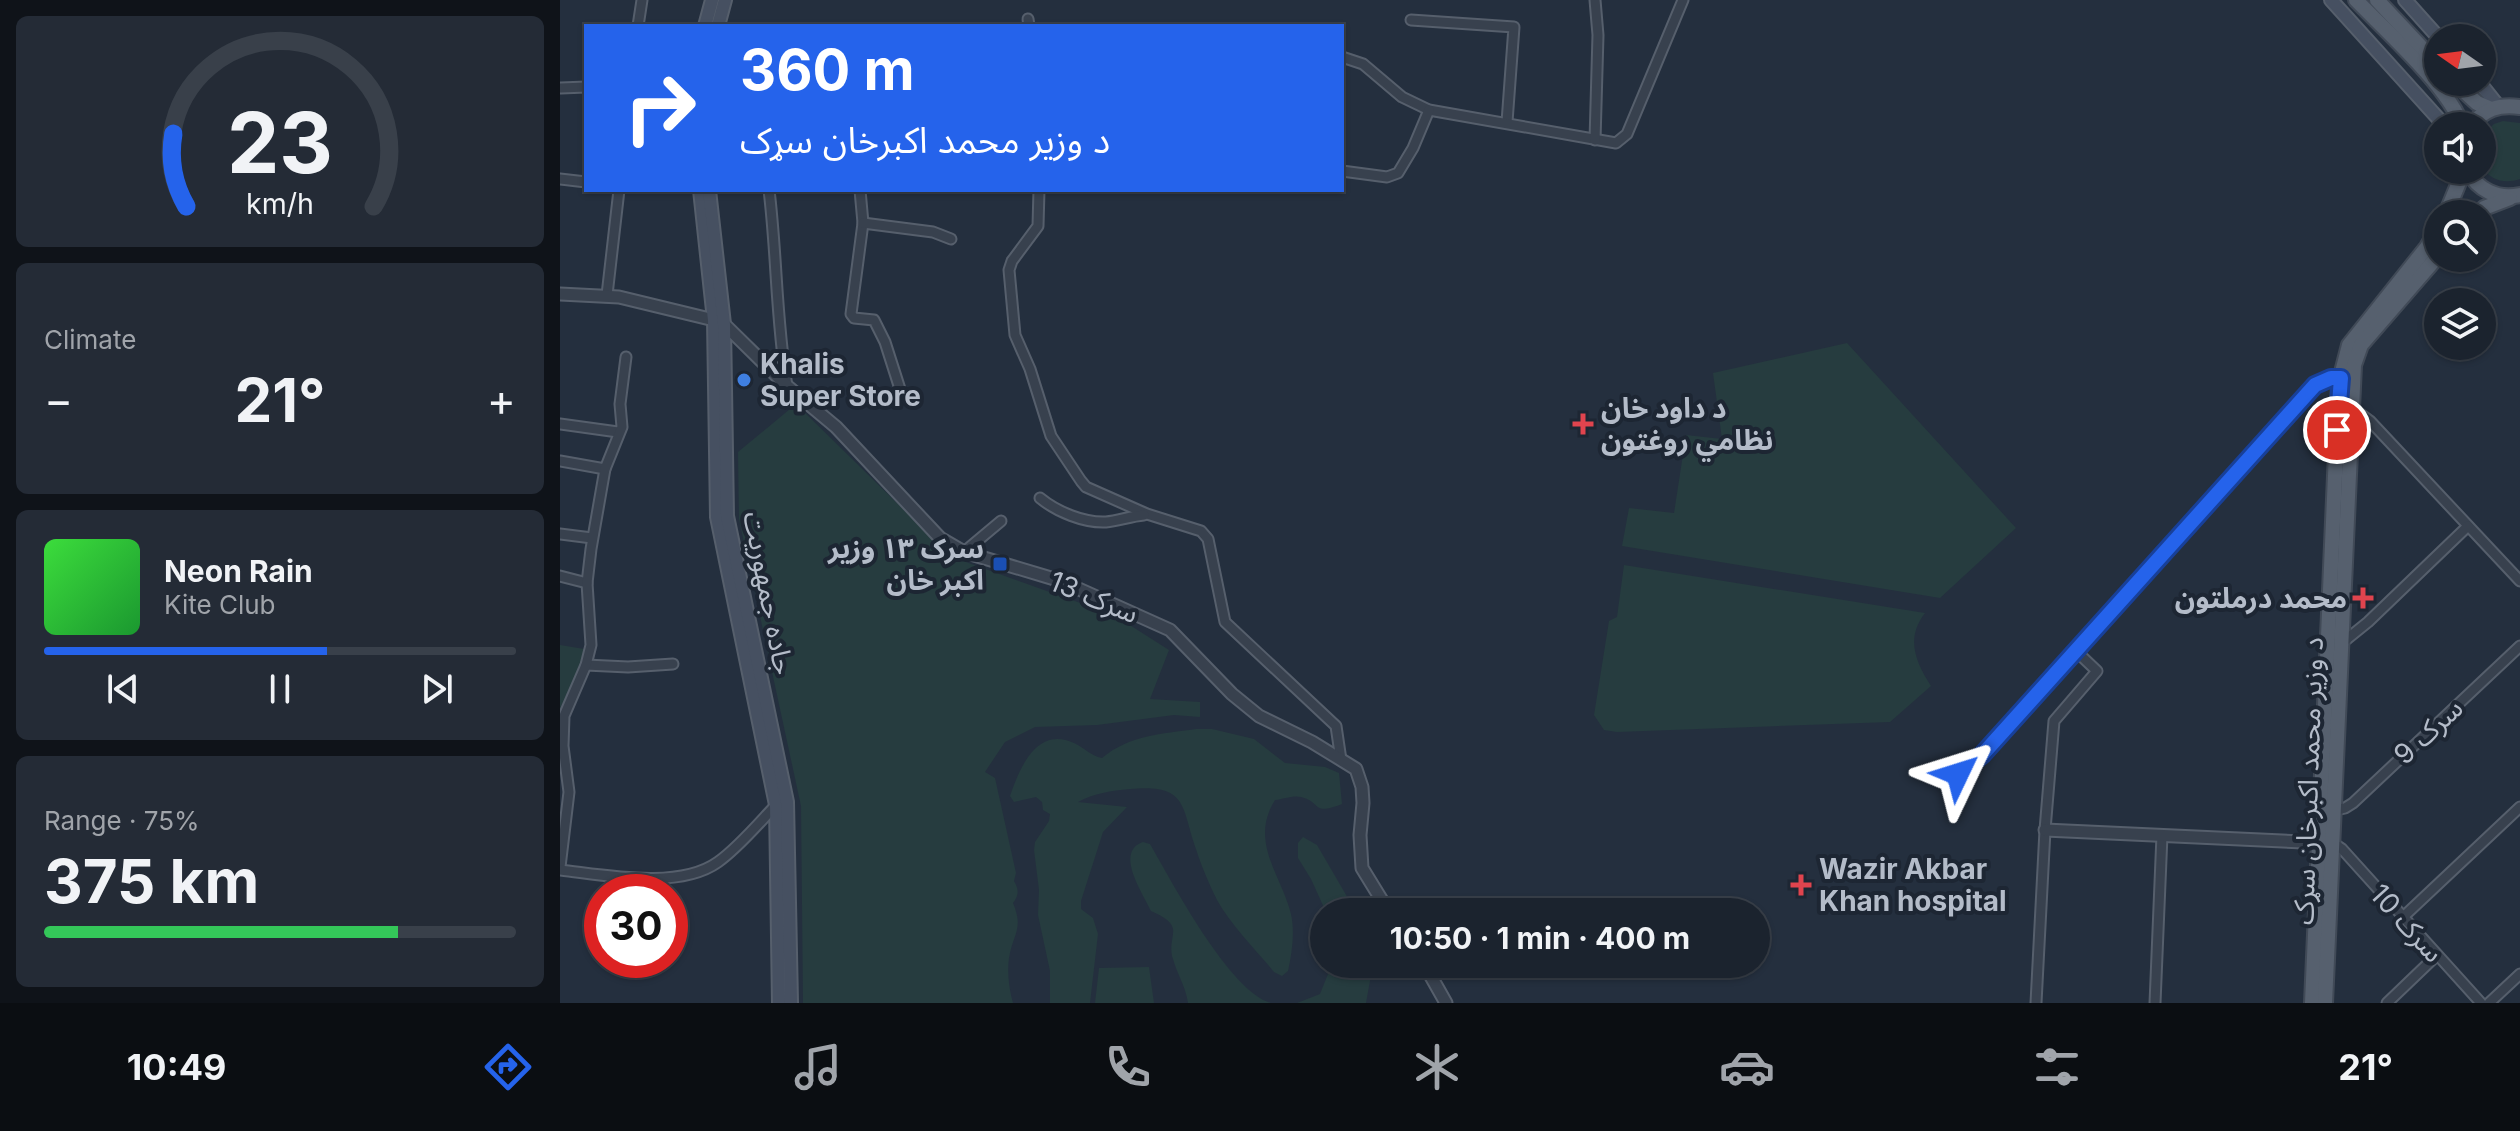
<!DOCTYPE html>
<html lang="en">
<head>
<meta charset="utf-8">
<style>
  :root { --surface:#1b232e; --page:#242b36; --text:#f1f3f6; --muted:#a0a4aa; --line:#39404a; --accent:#2563eb }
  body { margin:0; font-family:Inter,"Noto Sans Arabic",sans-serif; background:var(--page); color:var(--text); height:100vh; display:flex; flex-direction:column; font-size:30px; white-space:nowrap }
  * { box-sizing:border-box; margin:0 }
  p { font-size:26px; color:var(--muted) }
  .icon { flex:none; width:44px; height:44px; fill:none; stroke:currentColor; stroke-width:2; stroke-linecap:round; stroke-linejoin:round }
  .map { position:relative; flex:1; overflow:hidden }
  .drawer { display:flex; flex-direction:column; gap:16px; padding:16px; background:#0f1319; width:560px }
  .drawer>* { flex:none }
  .hud { position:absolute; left:24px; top:24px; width:760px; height:168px; border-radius:0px; box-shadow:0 2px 6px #0004,0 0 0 2px var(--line); background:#2563eb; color:#fff; overflow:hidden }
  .needle { width:52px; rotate:284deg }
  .fabs { position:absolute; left:1864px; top:24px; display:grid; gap:16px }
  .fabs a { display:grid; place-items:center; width:72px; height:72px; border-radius:50%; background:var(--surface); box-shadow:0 2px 6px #0004,0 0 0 2px var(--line); font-size:40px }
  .speed { position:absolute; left:24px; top:874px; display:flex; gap:16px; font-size:40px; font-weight:700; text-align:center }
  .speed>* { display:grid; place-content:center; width:104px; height:104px; border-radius:50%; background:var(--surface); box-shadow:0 2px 6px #0004,0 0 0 2px var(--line); line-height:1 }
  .speed .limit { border:12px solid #d22; background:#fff; color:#111 }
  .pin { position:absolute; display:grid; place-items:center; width:68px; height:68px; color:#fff; margin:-34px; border:4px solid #fff; border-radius:50%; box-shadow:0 2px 8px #0007 }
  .me { position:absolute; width:88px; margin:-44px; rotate:49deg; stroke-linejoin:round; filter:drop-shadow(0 0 6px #0008) }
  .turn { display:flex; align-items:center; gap:28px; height:168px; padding:0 24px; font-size:36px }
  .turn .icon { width:104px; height:104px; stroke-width:2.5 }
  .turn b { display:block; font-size:56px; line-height:68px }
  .big { font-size:60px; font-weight:700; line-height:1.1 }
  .drawer .tile { flex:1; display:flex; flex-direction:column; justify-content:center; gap:12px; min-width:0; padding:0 28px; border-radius:12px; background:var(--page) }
  .drawer .dial { align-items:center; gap:0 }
  .dial svg { height:208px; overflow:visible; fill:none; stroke:var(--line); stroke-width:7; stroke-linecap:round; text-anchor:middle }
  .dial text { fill:var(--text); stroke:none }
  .song { display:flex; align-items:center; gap:24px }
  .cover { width:96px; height:96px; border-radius:12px; background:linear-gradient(135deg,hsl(120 70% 55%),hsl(130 70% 35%)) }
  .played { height:8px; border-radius:4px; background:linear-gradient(90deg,var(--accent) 60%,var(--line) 60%) }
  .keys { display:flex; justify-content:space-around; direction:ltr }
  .heat { display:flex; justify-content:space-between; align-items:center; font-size:44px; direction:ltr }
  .charge { height:12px; border-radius:6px; background:linear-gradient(90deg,#34c759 75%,var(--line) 0) }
  .trip { position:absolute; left:750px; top:898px; width:460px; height:80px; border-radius:40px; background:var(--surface); box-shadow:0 2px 6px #0004,0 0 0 2px var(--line); font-weight:700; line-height:80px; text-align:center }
  .dock { display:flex; height:128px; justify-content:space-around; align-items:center; background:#0b0e12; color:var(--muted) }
  .dock .icon { width:56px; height:56px }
  .dock .current { color:var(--accent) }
  .dock b { font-size:36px; color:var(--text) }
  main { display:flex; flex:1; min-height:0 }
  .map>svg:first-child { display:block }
  .green { fill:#263c3f }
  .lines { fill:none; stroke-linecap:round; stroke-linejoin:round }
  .minor-casing { stroke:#565f6c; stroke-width:13 }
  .tertiary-casing { stroke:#565f6c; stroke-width:15 }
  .secondary-casing { stroke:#565f6c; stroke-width:16 }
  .primary-casing { stroke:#414a57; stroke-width:18 }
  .minor { stroke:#38414e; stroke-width:9 }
  .tertiary { stroke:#38414e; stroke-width:11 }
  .secondary { stroke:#465061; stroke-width:12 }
  .primary { stroke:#56606e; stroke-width:14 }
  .route-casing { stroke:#184099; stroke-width:20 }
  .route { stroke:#2563eb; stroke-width:14 }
  .shop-dot { fill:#3f7fe0; stroke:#1d2633; stroke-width:3 }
  .health-dot { fill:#e0444e; stroke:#1d2633; stroke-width:3 }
  .transit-dot { fill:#1a4fb4; stroke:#1d2633; stroke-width:3 }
  .labels { text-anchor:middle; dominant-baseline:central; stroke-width:8; stroke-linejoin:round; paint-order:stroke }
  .poi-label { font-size:28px; font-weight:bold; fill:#b4bcc9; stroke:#1d2633; text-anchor:start }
  .street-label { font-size:28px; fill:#b4bcc9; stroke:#1d2633 }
</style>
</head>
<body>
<main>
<section class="drawer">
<div class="tile dial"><svg viewBox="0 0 100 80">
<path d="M14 69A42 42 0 1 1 86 69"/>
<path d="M14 69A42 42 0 0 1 9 41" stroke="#2563eb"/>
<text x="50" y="56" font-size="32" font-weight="700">23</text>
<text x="50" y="72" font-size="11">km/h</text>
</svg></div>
<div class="tile"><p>Climate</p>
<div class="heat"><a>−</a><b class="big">21°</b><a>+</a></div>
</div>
<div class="tile">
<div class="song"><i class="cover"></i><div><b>Neon Rain</b><p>Kite Club</p></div></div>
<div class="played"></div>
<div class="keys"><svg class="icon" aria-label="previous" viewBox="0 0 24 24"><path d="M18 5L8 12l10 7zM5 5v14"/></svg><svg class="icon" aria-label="pause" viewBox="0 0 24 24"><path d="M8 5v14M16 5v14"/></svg><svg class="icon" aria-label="next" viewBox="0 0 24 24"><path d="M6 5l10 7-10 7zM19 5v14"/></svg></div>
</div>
<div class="tile"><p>Range · 75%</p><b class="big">375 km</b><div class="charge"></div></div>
</section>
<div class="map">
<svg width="1960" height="1003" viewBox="0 0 1960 1003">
  <rect width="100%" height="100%" fill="#242f3e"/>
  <g class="green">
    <path d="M 1943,121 L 1960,123 L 1960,179 C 1945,184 1931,181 1922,167 L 1922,135 L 1934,124 Z"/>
    <polygon points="1287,343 1456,528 1380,598 1062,546 1069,508 1114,513 1126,435 1162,439 1153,373"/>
    <path d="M 236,404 L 392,557 L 554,615 L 609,650 L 590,699 L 640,702 L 640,717 L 614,715 L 537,725 L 475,727 L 445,742 L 425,772 L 435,778 L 456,873 L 454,881 C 459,890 459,895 453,903 C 464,929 453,934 449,958 C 447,972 449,989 453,1003 L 243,1003 L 241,806 L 179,519 L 178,452 Z"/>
    <path d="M 1064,565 L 1365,613 C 1345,639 1356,662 1371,686 L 1330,722 L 1057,732 L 1044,730 L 1034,715 L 1049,621 L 1057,617 Z"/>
    <polygon points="0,645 24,649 17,677 0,708"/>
    <path d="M 636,729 L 652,729 L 694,739 L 725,763 L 765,767 L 779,773 L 782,804 C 751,816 762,802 741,797 C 734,795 723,799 715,800 C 689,842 721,874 731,914 C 735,932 732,953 728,971 L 722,976 L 714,972 C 696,950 670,924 657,900 C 649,884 641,865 636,849 C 621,806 628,784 570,789 C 551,791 534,793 518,802 L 567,807 L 543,832 L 521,901 L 521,909 L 533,918 L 538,934 L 530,1003 L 490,1003 L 490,971 L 478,915 L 479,890 L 474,850 L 475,842 L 489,821 L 490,814 L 483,810 L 482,802 L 476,797 L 454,802 L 450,796 C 460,767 477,726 514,743 C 525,748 531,756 542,758 C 570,735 601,734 636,729 Z"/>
    <polygon points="743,837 757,845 796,912 766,912 751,879 738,858 738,843"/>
    <path d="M 583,842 L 590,844 C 612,882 669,991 711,1003 L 628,1003 C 626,987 617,974 613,959 C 606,934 628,927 591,911 C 583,893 554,852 583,842 Z"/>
    <polygon points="772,964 813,964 806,1003 737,1003 760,994"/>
    <polygon points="589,967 594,1003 535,1003 539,968"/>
  </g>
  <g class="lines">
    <defs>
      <g id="minor">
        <polyline points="468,19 469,26"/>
        <polyline points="851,20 954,27 947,122"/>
        <polyline points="78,26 82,0"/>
        <polyline points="782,57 803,64 842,97 869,110 1056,143 1067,134 1123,0"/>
        <polyline points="1,88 26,87"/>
        <polyline points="1035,140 1038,35 1035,0"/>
        <polyline points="782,171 827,177 838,173 853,148 869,110"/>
        <polyline points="0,179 26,182"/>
        <path d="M 209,190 C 217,255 216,321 227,386"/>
        <polyline points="300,190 303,223 291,314 294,318 314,320 325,342 340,389"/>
        <polyline points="479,190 478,226 452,261 449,270 455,335 470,369 491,436 521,481 526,487 587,514 641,531 648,539 665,622 776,726 781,760"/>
        <polyline points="303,223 373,232 391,239"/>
        <polyline points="47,295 59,190"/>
        <polyline points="1791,407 1810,421 1960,581"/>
        <polyline points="0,424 58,432"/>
        <polyline points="0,461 45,469"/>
        <path d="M 480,498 C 497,512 524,523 546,522 C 558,521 571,516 584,515"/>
        <polyline points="0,534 32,538"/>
        <polyline points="404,552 441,521"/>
        <polyline points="0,576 27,583"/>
        <polyline points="1782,643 1808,622 1908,526"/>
        <polyline points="26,665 68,667 113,664"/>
        <polyline points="1398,774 1422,755 1755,385 1771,378 1785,378"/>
        <polyline points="1771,811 1785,808 1793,803 1960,646"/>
        <polyline points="1773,843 1782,849 1921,1003"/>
        <polyline points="0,867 9,792 3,746 4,716 26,665 31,645 27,583 31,549 45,469 62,427 60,404 66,357"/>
        <path d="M 0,870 C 45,875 119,890 158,862 C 178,848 199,823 216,805"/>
        <polyline points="1842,918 1960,807"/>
        <polyline points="1476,1003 1485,830 1494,721 1537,671 1516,651"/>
        <polyline points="1595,1003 1602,835"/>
        <polyline points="1827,1003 1876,956"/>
        <polyline points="1929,1003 1960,974"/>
      </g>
      <g id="tertiary">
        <polyline points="0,294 59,297 154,320"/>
        <polyline points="164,324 227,386 276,427 380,538 404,552 501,581 610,630 672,694 699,716 752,742 796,769 802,787 803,803 800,835 802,868 829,912"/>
        <polyline points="1485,830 1765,843"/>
        <polyline points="864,964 886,1003"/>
      </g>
      <g id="secondary">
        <polyline points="1771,0 1885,126"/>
        <polyline points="1845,0 1879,38"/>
        <polyline points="145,26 152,0"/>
        <polyline points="158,26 165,0"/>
        <polyline points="1919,82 1938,106"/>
        <polyline points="140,190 154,320 157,517 216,805 219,1003"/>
        <polyline points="149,190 164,324 167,516 227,802 231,1003"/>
      </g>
      <g id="primary">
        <path d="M 1796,0 C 1826,31 1889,87 1902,126"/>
        <polyline points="1817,0 1878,65"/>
        <polyline points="1894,82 1917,103 1931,109"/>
        <path d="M 1910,126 C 1925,109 1938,104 1960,107"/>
        <path d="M 1907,170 C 1918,190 1937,200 1960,195"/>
        <polyline points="1886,214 1904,170"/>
        <polyline points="1917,214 1924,208 1950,198"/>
        <polyline points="1752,1003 1779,384 1789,345 1867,247 1878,228"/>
        <polyline points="1765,1003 1794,365 1801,345 1878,256"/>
      </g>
    </defs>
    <use href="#minor" class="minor-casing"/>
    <use href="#tertiary" class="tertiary-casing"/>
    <use href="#secondary" class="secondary-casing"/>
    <use href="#primary" class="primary-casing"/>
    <use href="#minor" class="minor"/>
    <use href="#tertiary" class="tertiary"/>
    <use href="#secondary" class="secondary"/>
    <use href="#primary" class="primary"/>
  </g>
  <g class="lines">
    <defs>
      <polyline id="route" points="1398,774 1422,755 1755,385 1771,378 1781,378 1777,430"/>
    </defs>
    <use href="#route" class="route-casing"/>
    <use href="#route" class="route"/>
  </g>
  <circle class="shop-dot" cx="184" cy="380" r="8"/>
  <g class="health-dot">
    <path d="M1019 412h8v8h8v8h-8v8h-8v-8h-8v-8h8z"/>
    <path d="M1799 586h8v8h8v8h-8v8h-8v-8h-8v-8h8z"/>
    <path d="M1237 873h8v8h8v8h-8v8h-8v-8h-8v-8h8z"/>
  </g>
  <rect class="transit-dot" x="432" y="556" width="16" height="16" rx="4"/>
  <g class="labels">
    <g class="poi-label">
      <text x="200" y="364">Khalis<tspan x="200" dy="32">Super Store</tspan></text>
      <text x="1041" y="408">د داود خان<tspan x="1041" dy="32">نظامي روغتون</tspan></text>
      <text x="424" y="548" text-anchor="end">سرک ۱۳ وزیر<tspan x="424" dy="32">اکبر خان</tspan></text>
      <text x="1787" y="598" text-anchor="end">محمد درملتون</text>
      <text x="1259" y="869">Wazir Akbar<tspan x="1259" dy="32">Khan hospital</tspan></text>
    </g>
    <g class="street-label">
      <text transform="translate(209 593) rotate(79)">جاده جمهوریت</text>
      <text transform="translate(534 597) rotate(22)">سرک 13</text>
      <text transform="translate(1868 731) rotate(-43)">سرک 9</text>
      <text transform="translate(1748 781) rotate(-88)">د وزیر محمد اکبرخان سړک</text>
      <text transform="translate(1847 923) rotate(48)">سرک 10</text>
    </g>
  </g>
</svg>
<div class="fabs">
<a><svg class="needle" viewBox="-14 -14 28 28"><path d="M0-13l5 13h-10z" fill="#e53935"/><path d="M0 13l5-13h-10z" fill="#a0a4aa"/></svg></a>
<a><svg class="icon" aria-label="sound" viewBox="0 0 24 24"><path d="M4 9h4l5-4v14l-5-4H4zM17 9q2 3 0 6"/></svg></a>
<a><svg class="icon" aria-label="search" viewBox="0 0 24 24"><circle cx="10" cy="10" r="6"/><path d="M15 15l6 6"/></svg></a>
<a><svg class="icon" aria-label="layers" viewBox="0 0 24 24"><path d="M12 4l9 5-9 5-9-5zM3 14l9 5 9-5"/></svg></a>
</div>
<div class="speed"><div class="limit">30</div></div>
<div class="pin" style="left:1777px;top:430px;background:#d93025"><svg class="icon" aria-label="arrive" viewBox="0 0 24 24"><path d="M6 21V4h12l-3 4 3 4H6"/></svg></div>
<svg class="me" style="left:1398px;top:774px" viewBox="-20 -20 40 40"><path d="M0-17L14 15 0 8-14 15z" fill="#2563eb" stroke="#fff" stroke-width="4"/></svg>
<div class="trip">10:50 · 1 min · 400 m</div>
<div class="hud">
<div class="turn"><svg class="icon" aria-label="right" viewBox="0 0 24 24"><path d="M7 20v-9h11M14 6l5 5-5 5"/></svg><div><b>360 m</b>د وزیر محمد اکبرخان سړک</div></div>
</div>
</div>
</main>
<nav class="dock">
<b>10:49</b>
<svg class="icon current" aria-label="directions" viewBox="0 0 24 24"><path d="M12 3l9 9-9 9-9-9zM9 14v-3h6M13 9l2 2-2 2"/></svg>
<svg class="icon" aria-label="music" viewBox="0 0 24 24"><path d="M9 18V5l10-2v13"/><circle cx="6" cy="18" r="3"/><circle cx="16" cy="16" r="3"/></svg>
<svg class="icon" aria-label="phone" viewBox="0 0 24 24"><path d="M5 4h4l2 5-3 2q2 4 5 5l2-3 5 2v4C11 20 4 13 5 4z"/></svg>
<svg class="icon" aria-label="climate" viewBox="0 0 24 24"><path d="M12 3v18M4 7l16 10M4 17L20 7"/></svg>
<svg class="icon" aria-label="car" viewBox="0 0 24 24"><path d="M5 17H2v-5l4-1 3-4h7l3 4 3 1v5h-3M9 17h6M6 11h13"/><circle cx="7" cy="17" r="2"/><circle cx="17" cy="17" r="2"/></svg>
<svg class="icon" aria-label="filters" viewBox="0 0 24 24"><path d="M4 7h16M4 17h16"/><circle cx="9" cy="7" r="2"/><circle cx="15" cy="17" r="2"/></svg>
<b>21°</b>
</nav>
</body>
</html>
